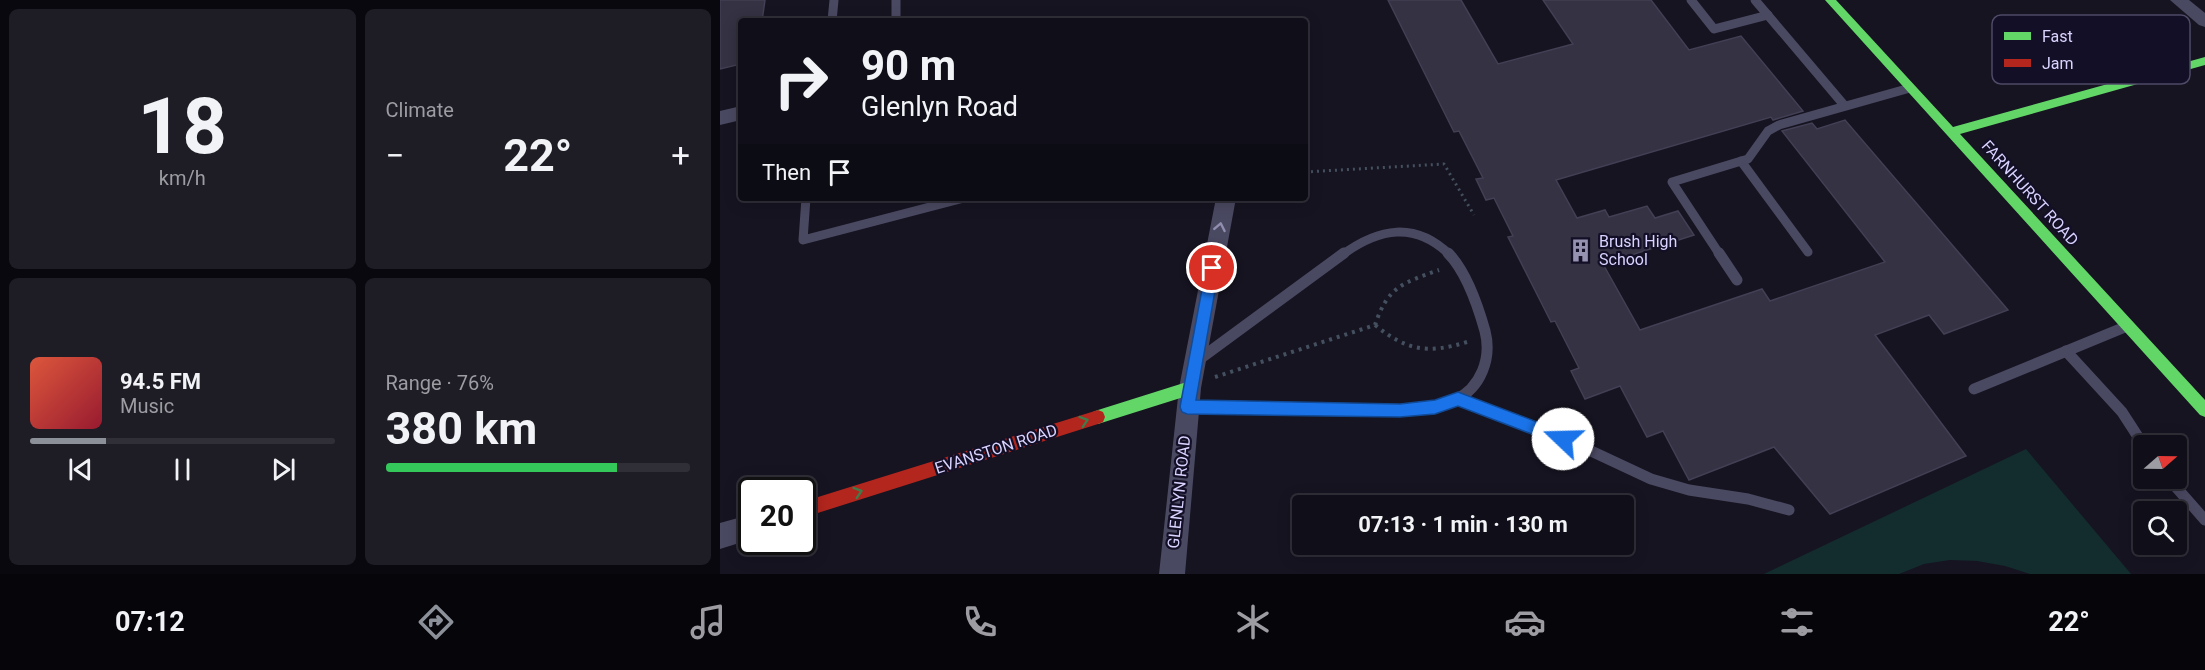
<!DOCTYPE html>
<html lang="en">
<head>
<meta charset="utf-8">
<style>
  :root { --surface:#100f19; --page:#1e1d26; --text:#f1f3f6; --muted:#9c9ca2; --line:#302f38; --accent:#8c9099 }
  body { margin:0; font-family:Roboto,sans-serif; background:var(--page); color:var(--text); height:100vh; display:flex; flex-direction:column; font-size:22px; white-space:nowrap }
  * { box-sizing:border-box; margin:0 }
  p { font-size:20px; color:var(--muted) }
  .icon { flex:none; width:33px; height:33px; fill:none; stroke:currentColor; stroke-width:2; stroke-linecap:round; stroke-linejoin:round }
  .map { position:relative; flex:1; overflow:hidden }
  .panel { display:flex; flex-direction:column; gap:9px; padding:9px; background:#09080e; width:720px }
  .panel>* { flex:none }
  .top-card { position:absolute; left:18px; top:18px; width:570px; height:183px; border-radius:6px; box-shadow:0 3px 15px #0003,0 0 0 2px var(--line); background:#100f19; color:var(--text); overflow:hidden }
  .needle { width:39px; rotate:70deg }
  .controls { position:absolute; left:1413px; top:435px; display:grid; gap:12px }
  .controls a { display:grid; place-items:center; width:54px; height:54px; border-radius:6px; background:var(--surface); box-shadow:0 3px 15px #0003,0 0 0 2px var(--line); font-size:30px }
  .speed { position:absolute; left:18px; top:477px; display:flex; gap:12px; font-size:30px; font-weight:700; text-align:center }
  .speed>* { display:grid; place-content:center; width:78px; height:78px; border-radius:50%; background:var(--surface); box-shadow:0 3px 15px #0003,0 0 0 2px var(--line); line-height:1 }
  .speed .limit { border:3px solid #111; border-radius:9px; background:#fff; color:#111 }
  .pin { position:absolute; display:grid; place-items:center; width:51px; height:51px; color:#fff; margin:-26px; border:3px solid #fff; border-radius:50%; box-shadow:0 2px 6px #0007 }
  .me { position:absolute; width:66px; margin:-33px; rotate:291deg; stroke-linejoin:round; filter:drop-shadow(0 0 4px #0008) }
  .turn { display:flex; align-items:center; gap:21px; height:126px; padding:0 24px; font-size:27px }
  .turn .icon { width:78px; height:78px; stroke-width:2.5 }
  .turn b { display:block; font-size:42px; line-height:51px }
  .then { display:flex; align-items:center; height:57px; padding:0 24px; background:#0003; gap:12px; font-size:22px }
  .big { font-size:45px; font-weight:700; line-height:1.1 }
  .panel .card { flex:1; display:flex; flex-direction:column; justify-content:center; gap:9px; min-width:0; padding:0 21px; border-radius:9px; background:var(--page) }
  .panel .dial { align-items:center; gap:0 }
  .dial b { font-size:78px; line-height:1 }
  .song { display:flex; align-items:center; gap:18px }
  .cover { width:72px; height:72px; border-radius:9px; background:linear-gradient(135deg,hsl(10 70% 55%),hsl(350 70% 35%)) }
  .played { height:6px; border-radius:3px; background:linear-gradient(90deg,var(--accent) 25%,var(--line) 25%) }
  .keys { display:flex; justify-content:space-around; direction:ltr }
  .heat { display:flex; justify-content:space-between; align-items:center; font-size:33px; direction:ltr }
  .charge { height:9px; border-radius:4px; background:linear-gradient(90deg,#34c759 76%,var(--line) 0) }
  .panel .tiles { flex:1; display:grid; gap:9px; grid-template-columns:repeat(2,1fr) }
  .trip { position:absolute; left:572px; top:495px; width:342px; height:60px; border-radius:6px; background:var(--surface); box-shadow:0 3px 15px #0003,0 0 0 2px var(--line); font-weight:700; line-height:60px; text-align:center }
  .tabs { display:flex; height:96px; justify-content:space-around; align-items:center; background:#06060a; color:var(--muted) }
  .tabs .icon { width:42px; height:42px }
  .tabs .selected { color:var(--accent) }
  .tabs b { font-size:27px; color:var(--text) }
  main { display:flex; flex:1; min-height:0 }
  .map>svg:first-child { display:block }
  .green { fill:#132c2d }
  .building { fill:#343243; stroke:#433f54; stroke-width:1.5 }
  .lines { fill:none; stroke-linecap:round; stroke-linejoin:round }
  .path-far1 { stroke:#44505f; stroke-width:3; stroke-dasharray:2 4; stroke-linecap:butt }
  .path { stroke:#44505f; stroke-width:4; stroke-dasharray:3 5; stroke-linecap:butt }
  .lane-far1 { stroke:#4a4962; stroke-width:9 }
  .lane { stroke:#4a4962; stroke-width:11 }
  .street { fill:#4a4962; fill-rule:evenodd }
  .fast { fill:#63d668; fill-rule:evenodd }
  .jam { fill:#b3261e; fill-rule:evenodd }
  .oneway { stroke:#928eb0 }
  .oneway2 { stroke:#3f7c4a }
  .route { fill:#1a73e8; stroke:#114b97; stroke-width:1.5 }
  .labels { text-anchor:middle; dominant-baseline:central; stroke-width:4.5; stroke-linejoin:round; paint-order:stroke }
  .street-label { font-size:16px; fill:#d9d4ff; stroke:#130f26 }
  .poi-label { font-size:16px; fill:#d9d4ff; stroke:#130f26; text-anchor:start }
  .key { fill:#130f26; stroke:#4e4a67; stroke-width:1.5 }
  .key-label { font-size:16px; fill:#d9d4ff }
</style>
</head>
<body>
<main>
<section class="panel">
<div class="tiles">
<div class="card dial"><b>18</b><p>km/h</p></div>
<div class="card"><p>Climate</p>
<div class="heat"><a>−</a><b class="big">22°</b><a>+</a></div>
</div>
<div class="card">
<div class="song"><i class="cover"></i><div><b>94.5 FM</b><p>Music</p></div></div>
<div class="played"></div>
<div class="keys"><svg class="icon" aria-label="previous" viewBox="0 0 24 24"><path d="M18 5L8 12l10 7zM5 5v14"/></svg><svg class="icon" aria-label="pause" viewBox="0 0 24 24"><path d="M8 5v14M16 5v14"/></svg><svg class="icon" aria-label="next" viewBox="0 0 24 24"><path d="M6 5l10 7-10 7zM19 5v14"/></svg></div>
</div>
<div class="card"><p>Range · 76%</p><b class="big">380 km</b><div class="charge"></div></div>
</div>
</section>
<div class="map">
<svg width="1485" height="574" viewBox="0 0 1485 574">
  <rect width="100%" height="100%" fill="#161421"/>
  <polygon class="green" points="1306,449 1411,574 1310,574 1285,566 1257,561 1230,560 1204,564 1179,574 1044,574"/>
  <g class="building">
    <polygon points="0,0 45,0 42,21 21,21 21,64 0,69"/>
    <polygon points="668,0 741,0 778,64 853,44 823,0 931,0 969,50 1021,36 1083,111 1053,120 1051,117 836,180 857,218 885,210 889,217 927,206 935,218 958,211 974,235 883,264 920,330 1042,289 1050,301 1165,262 1062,131 1092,123 1097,129 1125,120 1288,310 1224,334 1209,315 1155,335 1246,456 1110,514 1054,447 969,480 943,431 927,437 900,386 865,399 851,371 859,368 835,321 831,322 788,237 793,236 774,198 766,200 756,179 763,178 739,131 734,132"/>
  </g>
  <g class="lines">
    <polyline class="path-far1" points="585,172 724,164 754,215"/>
    <g class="path">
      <path d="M 655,325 C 687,351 708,354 747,342"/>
      <path d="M 495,377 L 655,325 C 668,286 683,283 719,270"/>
    </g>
    <g class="lane-far1">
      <polyline points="176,0 176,21"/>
      <polyline points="971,0 994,29 1048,15"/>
      <polyline points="1035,0 1124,105"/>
      <polyline points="112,21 114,0"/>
      <polyline points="1021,161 1088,252"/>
      <polyline points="86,198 83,240 244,198"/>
      <path d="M 622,255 C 659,228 695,221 730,255"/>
      <polyline points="1000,255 952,182 1028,159 1048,131 1059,125 1190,88"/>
    </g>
    <g class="lane">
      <polyline points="999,253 1017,280"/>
      <polyline points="1346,351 1402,412 1424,446"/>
      <polyline points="477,361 624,253"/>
      <polyline points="1254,389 1405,327"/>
      <polyline points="738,399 854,443 931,479 969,490 1028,499 1069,510"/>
      <path d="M 467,407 C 517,408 567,408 617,409 C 652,410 703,416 735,400 C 761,388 772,358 765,331 C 758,306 747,272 728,253"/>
      <polyline points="1448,478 1485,520"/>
    </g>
    <g class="street">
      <polygon points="1450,0 1469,0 1485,13 1485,27 1479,25"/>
      <polygon points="21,106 21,120 0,125 0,111"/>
      <polygon points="496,198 516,198 481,388 465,574 439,574 459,388"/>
      <polygon points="32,514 32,539 0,549 0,523"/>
    </g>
    <g class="fast">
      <polygon points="1105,0 1116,0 1233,127 1485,57 1485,65 1240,134 1485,400 1485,417 1480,415"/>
      <polygon points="470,381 475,383 477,388 475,393 470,395 378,424 373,422 371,417 373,412 378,410"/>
    </g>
    <polygon class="jam" points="378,410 383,412 385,417 383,422 378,424 82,518 82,502"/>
  </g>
  <defs><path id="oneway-chevron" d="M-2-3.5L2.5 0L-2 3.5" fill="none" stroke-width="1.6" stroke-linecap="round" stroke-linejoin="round" transform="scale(1.5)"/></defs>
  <use class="oneway" href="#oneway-chevron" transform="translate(500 227) rotate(-79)"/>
  <g class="oneway2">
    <use href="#oneway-chevron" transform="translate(364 421) rotate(-18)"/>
    <use href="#oneway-chevron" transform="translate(138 492) rotate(-18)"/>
  </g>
  <polygon class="route" points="492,263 499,268 476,400 680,404 715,400 738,392 849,434 851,439 849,444 843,446 738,406 715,414 680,417 467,414 462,412 460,407 486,268"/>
  <defs>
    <symbol id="building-bare" viewBox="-9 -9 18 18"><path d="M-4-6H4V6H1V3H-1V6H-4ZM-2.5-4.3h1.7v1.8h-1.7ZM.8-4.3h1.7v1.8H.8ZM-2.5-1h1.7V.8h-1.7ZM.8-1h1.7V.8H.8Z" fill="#9591b1" stroke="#130f26" stroke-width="2.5" paint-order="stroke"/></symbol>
  </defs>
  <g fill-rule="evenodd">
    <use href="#building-bare" x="844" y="234" width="33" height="33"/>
  </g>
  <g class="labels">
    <g class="street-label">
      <text transform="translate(1310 193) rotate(48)">FARNHURST ROAD</text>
      <text transform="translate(276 449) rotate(-18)">EVANSTON ROAD</text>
      <text transform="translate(459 492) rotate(-84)">GLENLYN ROAD</text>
    </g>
    <g class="poi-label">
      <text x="879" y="241">Brush High<tspan x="879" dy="18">School</tspan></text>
    </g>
  </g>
  <rect x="1272" y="15" width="198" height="69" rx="9" class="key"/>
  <rect x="1284" y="32" width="27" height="8" fill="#63d668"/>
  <rect x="1284" y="59" width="27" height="8" fill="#b3261e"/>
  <g class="key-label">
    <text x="1322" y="42">Fast</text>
    <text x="1322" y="69">Jam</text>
  </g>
</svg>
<div class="controls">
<a><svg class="needle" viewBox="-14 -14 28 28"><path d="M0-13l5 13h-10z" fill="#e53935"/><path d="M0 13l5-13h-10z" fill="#9c9ca2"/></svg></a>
<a><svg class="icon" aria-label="search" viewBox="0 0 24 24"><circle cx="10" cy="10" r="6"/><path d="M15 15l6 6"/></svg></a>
</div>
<div class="speed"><div class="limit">20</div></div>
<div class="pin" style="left:492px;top:268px;background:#d93025"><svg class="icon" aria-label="arrive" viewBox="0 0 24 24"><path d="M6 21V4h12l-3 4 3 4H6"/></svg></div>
<svg class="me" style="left:843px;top:439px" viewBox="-20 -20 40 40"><circle r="19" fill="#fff"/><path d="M0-13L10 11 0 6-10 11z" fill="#1a73e8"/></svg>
<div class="trip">07:13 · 1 min · 130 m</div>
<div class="top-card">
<div class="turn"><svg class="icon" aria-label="right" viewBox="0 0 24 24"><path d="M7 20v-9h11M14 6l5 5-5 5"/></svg><div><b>90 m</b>Glenlyn Road</div></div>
<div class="then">Then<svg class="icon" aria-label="arrive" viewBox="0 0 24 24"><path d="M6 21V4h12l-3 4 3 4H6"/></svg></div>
</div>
</div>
</main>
<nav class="tabs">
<b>07:12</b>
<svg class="icon selected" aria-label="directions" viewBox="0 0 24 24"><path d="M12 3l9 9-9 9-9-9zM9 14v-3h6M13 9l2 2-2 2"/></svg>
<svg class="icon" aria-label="music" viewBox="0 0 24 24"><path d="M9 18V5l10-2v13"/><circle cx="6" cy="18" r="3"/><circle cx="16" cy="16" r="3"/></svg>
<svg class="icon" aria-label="phone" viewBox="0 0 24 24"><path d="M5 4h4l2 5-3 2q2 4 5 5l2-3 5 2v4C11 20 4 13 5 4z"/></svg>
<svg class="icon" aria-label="climate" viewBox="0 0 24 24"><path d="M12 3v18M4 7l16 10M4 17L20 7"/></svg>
<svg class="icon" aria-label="car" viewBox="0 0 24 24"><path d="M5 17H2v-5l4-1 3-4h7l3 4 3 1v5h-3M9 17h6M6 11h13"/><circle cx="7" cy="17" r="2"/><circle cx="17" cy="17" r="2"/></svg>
<svg class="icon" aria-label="filters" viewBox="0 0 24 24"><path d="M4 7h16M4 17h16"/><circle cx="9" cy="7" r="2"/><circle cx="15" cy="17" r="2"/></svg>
<b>22°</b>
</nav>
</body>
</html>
